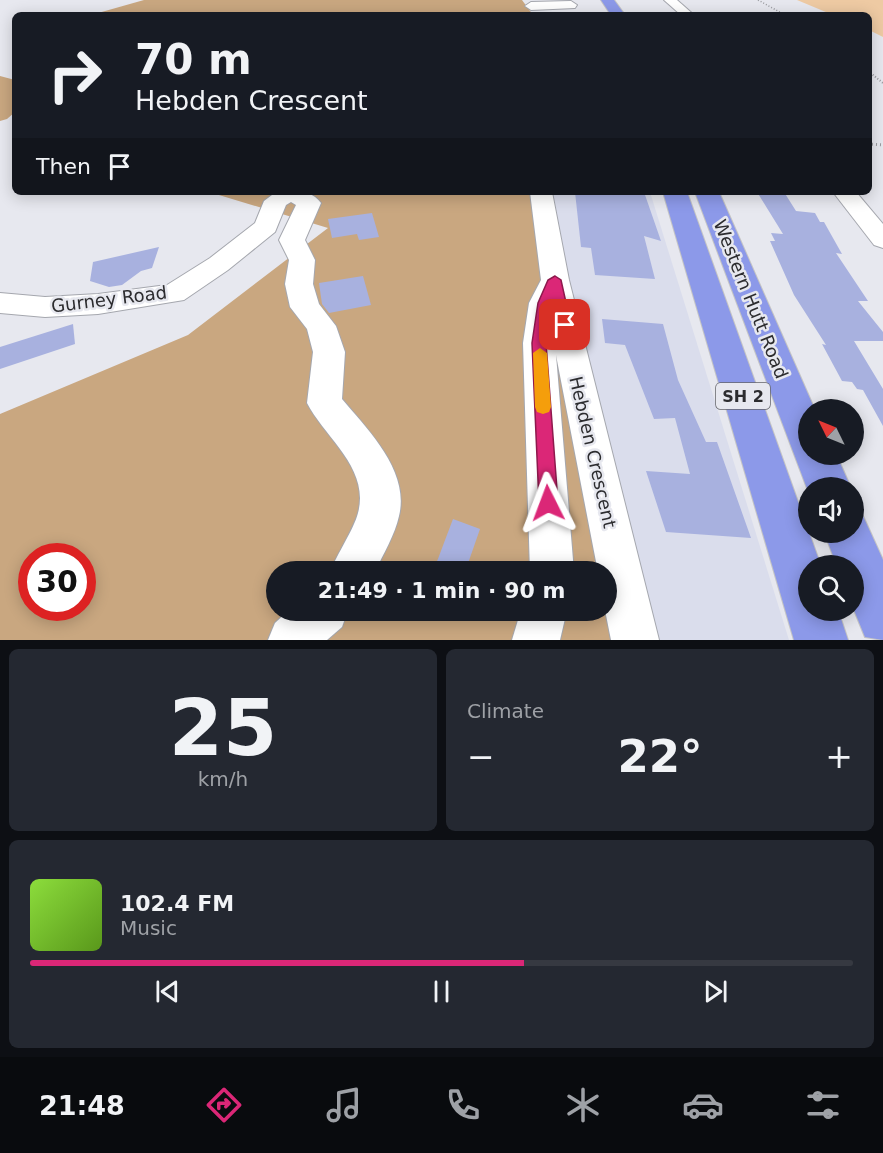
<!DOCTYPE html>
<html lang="en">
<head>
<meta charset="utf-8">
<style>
  :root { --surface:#171b24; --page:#242831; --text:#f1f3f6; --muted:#9ea1a6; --line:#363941; --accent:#db2777 }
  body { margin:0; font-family:"DejaVu Sans",sans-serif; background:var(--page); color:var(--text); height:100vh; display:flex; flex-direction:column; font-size:22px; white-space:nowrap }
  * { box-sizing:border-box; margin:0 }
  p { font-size:20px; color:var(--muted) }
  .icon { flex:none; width:33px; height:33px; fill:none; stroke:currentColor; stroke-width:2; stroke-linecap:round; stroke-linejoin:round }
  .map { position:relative; height:640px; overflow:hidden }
  .panel { display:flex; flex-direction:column; gap:9px; padding:9px; background:#0d0f14; flex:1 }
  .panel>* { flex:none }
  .top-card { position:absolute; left:12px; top:12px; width:860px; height:183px; border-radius:9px; box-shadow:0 3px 15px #0003; background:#171b24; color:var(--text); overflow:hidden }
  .needle { width:39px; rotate:313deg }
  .tools { position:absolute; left:798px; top:399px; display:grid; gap:12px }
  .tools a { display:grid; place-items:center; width:66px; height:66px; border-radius:50%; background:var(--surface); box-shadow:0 3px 15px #0003; font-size:30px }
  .speed { position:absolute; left:18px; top:543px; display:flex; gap:12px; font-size:30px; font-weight:700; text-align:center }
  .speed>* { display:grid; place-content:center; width:78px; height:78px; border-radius:50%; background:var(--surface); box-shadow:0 3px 15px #0003; line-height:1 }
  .speed .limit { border:9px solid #d22; background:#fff; color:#111 }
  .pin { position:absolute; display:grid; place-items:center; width:51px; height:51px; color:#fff; margin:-26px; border-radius:12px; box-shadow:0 3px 9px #0006 }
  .me { position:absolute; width:66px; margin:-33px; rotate:357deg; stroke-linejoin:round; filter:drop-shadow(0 0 4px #0008) }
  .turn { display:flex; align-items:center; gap:21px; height:126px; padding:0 24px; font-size:27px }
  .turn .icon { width:78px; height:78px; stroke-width:2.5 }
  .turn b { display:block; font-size:42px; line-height:51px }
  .then { display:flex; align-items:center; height:57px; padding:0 24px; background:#0003; gap:12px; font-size:22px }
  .big { font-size:45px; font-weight:800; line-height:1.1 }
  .panel .widget { flex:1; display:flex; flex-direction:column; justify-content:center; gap:9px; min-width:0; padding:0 21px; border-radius:9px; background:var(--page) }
  .panel .dial { align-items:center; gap:0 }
  .dial b { font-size:78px; line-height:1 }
  .song { display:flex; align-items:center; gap:18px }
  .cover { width:72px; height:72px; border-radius:9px; background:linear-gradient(135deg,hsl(90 70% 55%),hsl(90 70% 35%)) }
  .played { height:6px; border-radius:3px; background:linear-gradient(90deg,var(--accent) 60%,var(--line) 60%) }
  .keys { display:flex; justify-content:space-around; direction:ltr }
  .heat { display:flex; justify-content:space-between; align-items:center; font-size:33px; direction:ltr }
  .panel .tiles { flex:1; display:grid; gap:9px; grid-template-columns:1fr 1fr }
  .widget:last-child { grid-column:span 2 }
  .trip { position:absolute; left:266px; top:561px; width:351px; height:60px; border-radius:30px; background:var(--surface); box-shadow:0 3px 15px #0003; font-weight:800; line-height:60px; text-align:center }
  .dock { display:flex; height:96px; justify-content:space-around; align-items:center; background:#090b0e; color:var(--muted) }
  .dock .icon { width:42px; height:42px }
  .dock .selected { color:var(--accent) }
  .dock b { font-size:27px; color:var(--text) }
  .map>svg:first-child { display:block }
  .built { fill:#daddec }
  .forest { fill:#c9a780; fill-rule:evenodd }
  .water { fill:#eecaa3 }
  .building { fill:#a8b1df }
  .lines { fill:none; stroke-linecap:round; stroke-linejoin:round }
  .minor-casing { stroke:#a5a7ae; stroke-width:2 }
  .highway-casing { stroke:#c4c4c5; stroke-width:2 }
  .path-far2 { stroke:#999a9f; stroke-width:1.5; stroke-dasharray:1 2; stroke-linecap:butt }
  .path-far1 { stroke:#999a9f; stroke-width:2; stroke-dasharray:1 2; stroke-linecap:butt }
  .path { stroke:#999a9f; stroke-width:3; stroke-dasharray:1 3; stroke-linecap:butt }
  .minor { fill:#fff; fill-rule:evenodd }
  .highway { fill:#8c99e9; fill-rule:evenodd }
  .route { fill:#db2777; stroke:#8e194d; stroke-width:1.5 }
  .slow { fill:#f59e0b }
  .labels { text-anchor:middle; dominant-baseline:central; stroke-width:5; stroke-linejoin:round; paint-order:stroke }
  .shield { fill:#e7e8ef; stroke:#646469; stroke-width:1.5 }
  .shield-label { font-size:16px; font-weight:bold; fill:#2c2c2f }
  .street-label { font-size:18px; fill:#2c2c2f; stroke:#e7e8ef }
</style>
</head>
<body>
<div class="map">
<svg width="883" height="640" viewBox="0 0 883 640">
  <rect width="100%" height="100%" fill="#e7e8ef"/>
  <polygon class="built" points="553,192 650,192 789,640 653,640 570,308"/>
  <g class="forest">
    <polygon points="144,0 522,0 533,15 91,15"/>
    <polygon points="0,76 15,80 15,112 7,119 0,121"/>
    <path d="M 209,192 L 536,192 L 628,640 L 0,640 L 0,414 L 188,335 L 328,228 ZM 32,556 L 82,556 L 82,608 L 32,608 ZM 276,572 L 606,572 L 606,610 L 276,610 Z"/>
  </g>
  <polygon class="water" points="797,0 883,0 883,37 869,30 868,15 833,15"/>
  <g class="building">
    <polygon points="575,192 644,192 661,241 644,236 655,279 595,275 591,248 581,247"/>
    <polygon points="757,192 784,192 796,211 815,213 820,222 824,222 842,254 836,253 868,301 858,301 883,332 883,341 854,341 883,389 883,426 863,390 857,389 852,382 842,381 822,344 826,345 794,295 770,241 775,241 771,233 783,234"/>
    <polygon points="372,213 379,237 359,240 357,234 332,238 328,219"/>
    <polygon points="159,247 152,268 141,271 122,285 109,287 90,281 93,262"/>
    <polygon points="363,276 371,305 329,313 322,304 319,283"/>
    <polygon points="602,319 663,324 678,380 706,442 717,442 751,538 666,532 646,471 690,474 675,418 654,419 625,345 605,343"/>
    <polygon points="73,324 75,344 0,369 0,347"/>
    <polygon points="453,519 480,529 465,572 433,572"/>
  </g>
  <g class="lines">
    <defs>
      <g id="minor">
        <polygon points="664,0 677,0 694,15 681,15"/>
        <polygon points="571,1 577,5 575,8 531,10 525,6 531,2"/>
        <path d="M 276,192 C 292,192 310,188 321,203 L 305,240 L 315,260 L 313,284 L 319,304 L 336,326 L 345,352 L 342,399 C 368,430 410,471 399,516 C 395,535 383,554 375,572 L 330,572 C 337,554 354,529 358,513 C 370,468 325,438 307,403 L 313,352 L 307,329 L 290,307 L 285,284 L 289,260 L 279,240 L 296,205 L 291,202 L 286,205 L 275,232 L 228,270 L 184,300 L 98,314 L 45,317 L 0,313 L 0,293 L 45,297 L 98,294 L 167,285 L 210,258 L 255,223 L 264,201 Z"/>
        <polygon points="530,192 552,192 569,280 659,640 611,640 605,610 606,572 598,572 556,355 574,572 530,572 523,343 529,303 541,280"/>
        <polygon points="833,192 856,192 883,224 883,248 874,245"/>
        <polygon points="289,610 348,610 342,627 327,640 268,640 275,623"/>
        <polygon points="521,610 567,610 560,640 512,640"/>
      </g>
      <g id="highway">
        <polygon points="601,0 614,0 625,15 611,15"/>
        <polygon points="663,192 687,192 821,566 808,566 808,610 838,610 848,640 794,640"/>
        <polygon points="695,192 719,192 815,410 808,410 808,454 836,454 851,488 808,488 808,491"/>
        <polygon points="854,512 863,516 883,560 883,640 865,637 854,610 854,566 837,566 824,532 854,532"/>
      </g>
    </defs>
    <use href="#minor" class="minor-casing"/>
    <use href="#highway" class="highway-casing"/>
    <polyline class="path-far2" points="758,0 785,15"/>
    <polyline class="path-far1" points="868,71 883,83"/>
    <polyline class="path" points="868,144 883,145"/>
    <use href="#minor" class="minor"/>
    <use href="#highway" class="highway"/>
  </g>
  <polygon class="route" points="555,276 561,280 571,325 565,330 560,328 552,300 546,343 558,503 555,509 548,512 542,509 539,503 532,343 538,303 548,280"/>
  <polygon class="slow" points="540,348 547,353 551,407 549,412 543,414 537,412 535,407 533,353"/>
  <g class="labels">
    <rect class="shield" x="716" y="383" width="54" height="26" rx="4.5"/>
    <g class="shield-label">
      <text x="743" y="396">SH 2</text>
    </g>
    <g class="street-label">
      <text transform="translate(109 299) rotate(-7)">Gurney Road</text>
      <text transform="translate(751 299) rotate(68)">Western Hutt Road</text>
      <text transform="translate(593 452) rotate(77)">Hebden Crescent</text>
    </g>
  </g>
</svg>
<div class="tools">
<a><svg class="needle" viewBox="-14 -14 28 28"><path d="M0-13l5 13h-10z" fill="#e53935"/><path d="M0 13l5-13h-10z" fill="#9ea1a6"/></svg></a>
<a><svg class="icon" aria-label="sound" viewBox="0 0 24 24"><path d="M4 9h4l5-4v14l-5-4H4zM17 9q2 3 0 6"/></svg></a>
<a><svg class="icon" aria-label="search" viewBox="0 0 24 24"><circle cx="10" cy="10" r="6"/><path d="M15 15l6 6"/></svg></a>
</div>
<div class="speed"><div class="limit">30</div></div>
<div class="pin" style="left:565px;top:325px;background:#d93025"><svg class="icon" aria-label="arrive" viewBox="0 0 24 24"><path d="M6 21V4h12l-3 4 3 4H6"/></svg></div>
<svg class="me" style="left:548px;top:503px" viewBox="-20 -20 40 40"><path d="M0-17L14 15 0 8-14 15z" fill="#db2777" stroke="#fff" stroke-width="4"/></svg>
<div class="trip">21:49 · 1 min · 90 m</div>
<div class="top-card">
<div class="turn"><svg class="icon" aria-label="right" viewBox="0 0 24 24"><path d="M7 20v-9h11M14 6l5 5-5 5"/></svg><div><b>70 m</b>Hebden Crescent</div></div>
<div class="then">Then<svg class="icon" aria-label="arrive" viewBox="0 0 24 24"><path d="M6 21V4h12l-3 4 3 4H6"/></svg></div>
</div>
</div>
<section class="panel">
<div class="tiles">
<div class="widget dial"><b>25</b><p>km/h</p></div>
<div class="widget"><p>Climate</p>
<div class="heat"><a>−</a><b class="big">22°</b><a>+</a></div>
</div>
<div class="widget">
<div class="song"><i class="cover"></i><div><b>102.4 FM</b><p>Music</p></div></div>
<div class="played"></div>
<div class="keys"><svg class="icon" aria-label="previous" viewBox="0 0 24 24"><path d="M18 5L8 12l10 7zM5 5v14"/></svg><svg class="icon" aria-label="pause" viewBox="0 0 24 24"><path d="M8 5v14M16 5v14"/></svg><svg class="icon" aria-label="next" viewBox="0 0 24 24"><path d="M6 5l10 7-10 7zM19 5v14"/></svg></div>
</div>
</div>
</section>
<nav class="dock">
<b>21:48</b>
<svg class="icon selected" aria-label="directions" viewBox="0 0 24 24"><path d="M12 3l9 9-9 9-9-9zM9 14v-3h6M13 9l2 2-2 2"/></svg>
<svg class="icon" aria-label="music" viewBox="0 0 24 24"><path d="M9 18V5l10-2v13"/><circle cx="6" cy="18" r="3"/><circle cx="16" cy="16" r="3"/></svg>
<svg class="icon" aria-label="phone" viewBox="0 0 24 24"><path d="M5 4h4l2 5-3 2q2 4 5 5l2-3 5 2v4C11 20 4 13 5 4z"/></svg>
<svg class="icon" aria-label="climate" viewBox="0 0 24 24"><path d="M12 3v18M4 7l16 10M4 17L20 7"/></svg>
<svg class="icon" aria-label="car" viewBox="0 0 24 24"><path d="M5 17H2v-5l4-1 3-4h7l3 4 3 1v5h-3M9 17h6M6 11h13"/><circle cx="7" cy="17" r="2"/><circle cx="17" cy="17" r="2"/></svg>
<svg class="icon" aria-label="filters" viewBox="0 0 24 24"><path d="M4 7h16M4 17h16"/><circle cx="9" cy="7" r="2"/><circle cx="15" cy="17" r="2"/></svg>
</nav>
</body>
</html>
